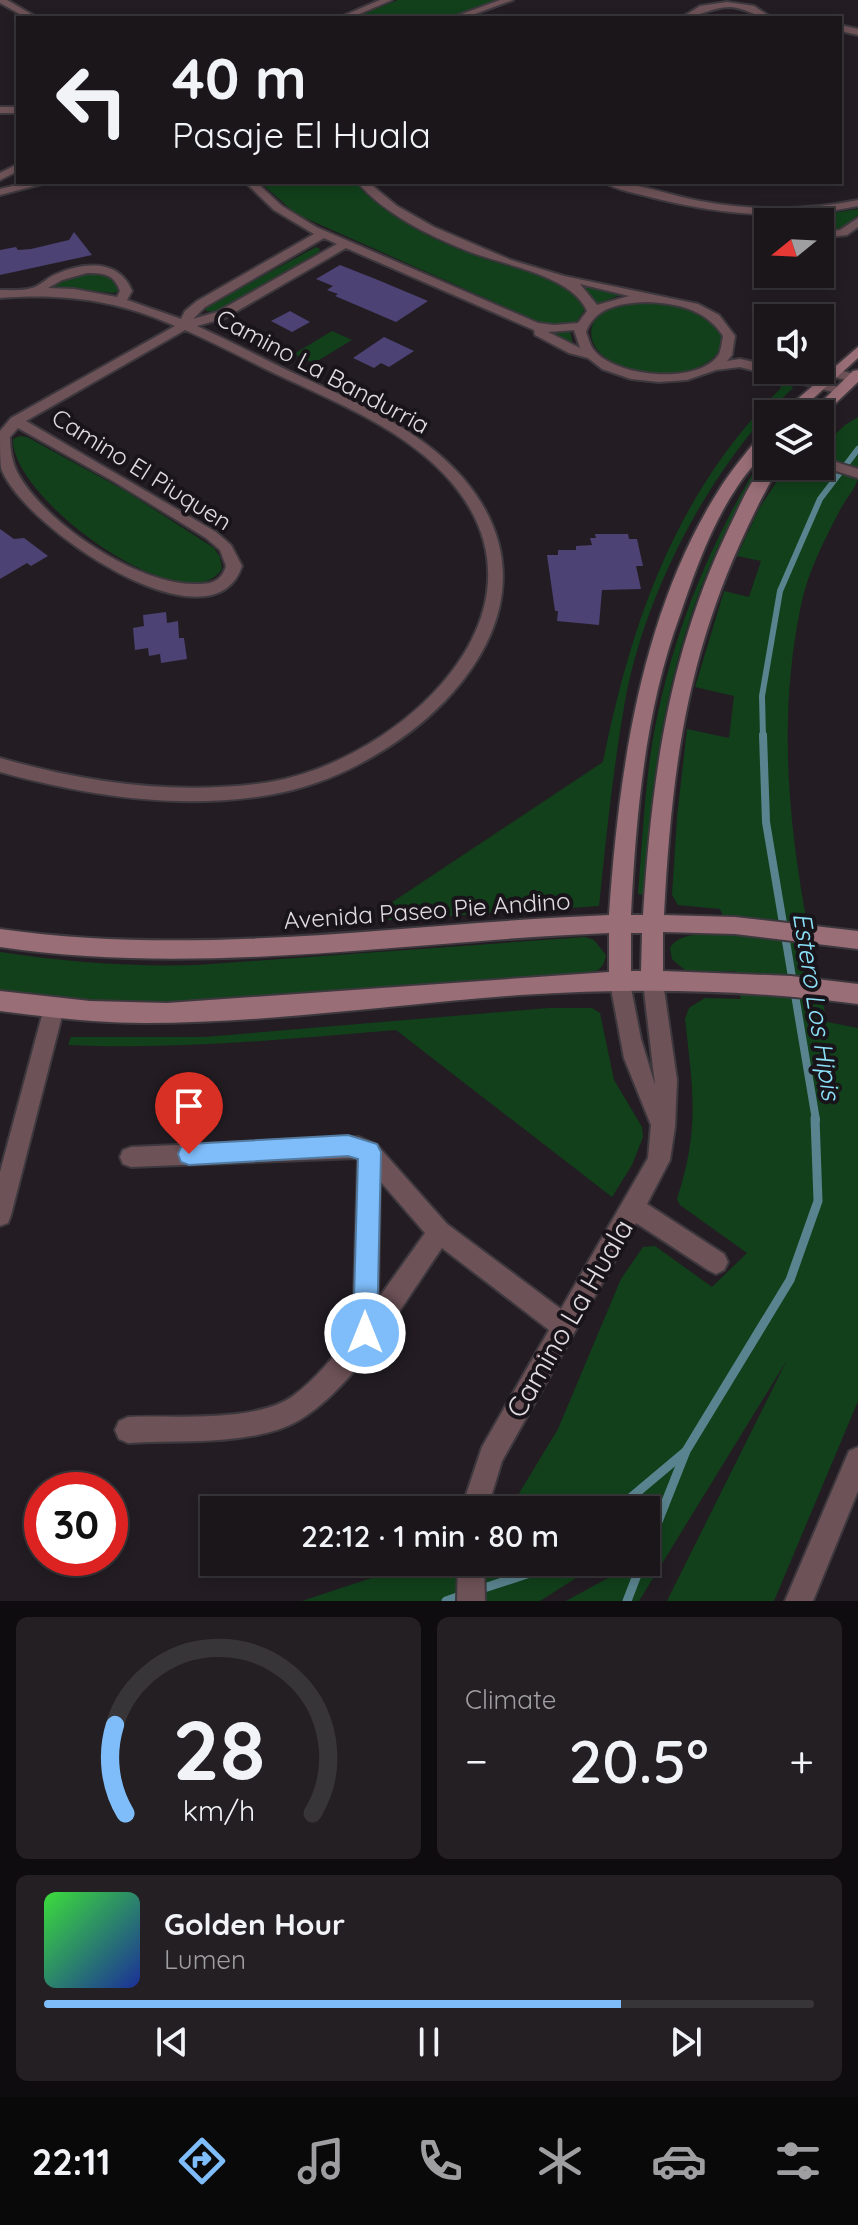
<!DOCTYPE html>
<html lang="en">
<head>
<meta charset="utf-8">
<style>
  :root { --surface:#1a161a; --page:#231f23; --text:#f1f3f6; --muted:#9f9fa2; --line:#383539; --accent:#7fbdfa }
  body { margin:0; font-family:Quicksand,sans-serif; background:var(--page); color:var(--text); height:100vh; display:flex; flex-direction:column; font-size:30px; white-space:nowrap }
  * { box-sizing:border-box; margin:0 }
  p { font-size:26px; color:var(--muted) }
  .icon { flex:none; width:44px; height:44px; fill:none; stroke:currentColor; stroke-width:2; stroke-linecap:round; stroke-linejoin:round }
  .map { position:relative; height:1601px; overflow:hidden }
  .details { display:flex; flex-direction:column; gap:16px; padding:16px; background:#0e0c0e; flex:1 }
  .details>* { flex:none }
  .guide { position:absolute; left:16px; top:16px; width:826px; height:168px; border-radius:0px; box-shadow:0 4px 12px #0003,0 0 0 2px var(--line); background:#1a161a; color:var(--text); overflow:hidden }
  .needle { width:52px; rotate:252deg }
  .fabs { position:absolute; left:754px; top:208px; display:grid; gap:16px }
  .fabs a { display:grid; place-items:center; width:80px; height:80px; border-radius:0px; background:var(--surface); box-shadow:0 4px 12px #0003,0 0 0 2px var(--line); font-size:40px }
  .speed { position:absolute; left:24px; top:1472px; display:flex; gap:16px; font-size:40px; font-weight:700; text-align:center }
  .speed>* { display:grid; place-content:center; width:104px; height:104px; border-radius:50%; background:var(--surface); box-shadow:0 4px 12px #0003,0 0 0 2px var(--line); line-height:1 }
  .speed .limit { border:12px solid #d22; background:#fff; color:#111 }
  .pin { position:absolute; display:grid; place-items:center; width:68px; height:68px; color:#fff; margin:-82px -34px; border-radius:50% 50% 50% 0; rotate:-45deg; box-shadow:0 0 8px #0007 }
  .pin .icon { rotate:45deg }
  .me { position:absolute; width:88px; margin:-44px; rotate:0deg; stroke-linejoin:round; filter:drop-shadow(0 0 6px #0008) }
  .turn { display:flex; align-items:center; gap:28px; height:168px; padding:0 24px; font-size:36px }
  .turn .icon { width:104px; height:104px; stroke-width:2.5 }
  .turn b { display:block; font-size:56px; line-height:68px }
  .big { font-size:60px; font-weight:600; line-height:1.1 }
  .details .tile { flex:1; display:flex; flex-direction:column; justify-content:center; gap:12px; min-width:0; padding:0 28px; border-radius:12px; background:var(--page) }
  .details .dial { align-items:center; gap:0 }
  .dial svg { height:208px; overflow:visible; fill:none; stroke:var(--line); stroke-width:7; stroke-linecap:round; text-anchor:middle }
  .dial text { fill:var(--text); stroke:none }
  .song { display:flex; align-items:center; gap:24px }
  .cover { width:96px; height:96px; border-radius:12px; background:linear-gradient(135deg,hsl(120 70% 55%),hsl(230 70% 35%)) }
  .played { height:8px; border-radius:4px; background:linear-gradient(90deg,var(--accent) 75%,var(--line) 75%) }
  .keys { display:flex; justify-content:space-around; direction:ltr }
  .heat { display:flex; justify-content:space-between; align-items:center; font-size:44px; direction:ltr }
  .details .tiles { flex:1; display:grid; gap:16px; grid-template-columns:1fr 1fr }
  .tile:last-child { grid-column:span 2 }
  .trip { position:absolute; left:200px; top:1496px; width:460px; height:80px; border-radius:0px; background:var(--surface); box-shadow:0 4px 12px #0003,0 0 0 2px var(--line); font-weight:600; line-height:80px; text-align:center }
  .tab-bar { display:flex; height:128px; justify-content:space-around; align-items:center; background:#0a090a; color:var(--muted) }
  .tab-bar .icon { width:56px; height:56px }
  .tab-bar .on { color:var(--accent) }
  .tab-bar b { font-size:36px; color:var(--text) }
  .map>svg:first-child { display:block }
  .green { fill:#11401b }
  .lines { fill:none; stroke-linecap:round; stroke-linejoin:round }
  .stream-far2 { stroke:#59838e; stroke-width:6 }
  .stream-far1 { stroke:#59838e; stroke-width:8 }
  .stream { stroke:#59838e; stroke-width:9 }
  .building { fill:#4c4274 }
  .minor-casing { stroke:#3d383d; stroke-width:4 }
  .secondary-casing { stroke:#3d383d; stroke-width:4 }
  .minor { fill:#6d5257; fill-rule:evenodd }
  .secondary { fill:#996e77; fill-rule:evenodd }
  .route { fill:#7fbdfa; stroke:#537ba2; stroke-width:2 }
  .labels { text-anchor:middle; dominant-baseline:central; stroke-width:8; stroke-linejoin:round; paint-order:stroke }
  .street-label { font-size:24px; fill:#e0dce0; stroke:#19141a }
  .water-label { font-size:26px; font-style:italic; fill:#8be2f9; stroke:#19141a }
  .near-street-label { font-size:28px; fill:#e0dce0; stroke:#19141a }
</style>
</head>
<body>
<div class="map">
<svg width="858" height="1601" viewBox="0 0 858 1601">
  <rect width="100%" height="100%" fill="#231d23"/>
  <g class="green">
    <polygon points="398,0 498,0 445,18 352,18"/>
    <path d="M 260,182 L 355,182 C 419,253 536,275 625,293 L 585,309 L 570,331 L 573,344 L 567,344 L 526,316 L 296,214 Z"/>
    <path d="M 858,209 L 858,215 C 845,226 837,232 820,231 L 820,222 L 783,222 L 774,216 L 820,215 Z"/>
    <polygon points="316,247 320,249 319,252 216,312 206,311 206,307"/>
    <polygon points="86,273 110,277 120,291 113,293 51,286 52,282"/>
    <path d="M 657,302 C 786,322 698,404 614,363 C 585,348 582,319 614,307 C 628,302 643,303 657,302 Z"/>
    <polygon points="332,331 352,340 314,363 294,354"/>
    <path d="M 776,379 L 790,384 L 793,388 C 712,462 645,592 625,701 C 613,769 606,838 599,906 L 389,920 L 382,909 L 603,762 C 632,619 676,493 781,388 Z"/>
    <path d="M 858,417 C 858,436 858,459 858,478 C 856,488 845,500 840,510 C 824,541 808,571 801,605 C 771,749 797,882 827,1022 L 858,1028 L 858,1401 L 774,1601 L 667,1601 L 787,1360 L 639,1601 L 566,1601 L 608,1578 L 615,1562 L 646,1562 L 646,1510 L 509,1510 L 558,1429 L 621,1279 L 643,1247 L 655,1246 L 712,1287 L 747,1253 L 680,1205 L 677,1199 C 700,1129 693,1090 685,1019 L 689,1008 L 705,998 L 741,999 L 735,971 L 687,972 L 672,959 L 670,948 C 682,929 712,936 731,934 L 720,909 L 678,905 L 672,895 L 677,817 L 687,729 L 729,738 L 734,696 L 695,687 L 724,591 L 749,597 L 761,561 L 737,556 L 760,507 L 787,466 L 820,466 L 820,449 L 845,425 Z"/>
    <path d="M 20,436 L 27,437 L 124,490 L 214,548 L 220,557 L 222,569 C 186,625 11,500 13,439 Z"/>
    <path d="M 764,455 L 768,457 C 679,592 653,735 644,893 L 640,895 L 638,893 C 642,848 644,803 650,758 C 666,649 706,548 764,455 Z"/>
    <path d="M 585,937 L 594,940 L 606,955 C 604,969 597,972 583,975 L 193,1004 L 101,1003 L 0,990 L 0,952 C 66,962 131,967 197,965 Z"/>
    <path d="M 549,1008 L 592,1008 L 600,1013 L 614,1080 L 642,1127 L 643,1137 L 632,1165 L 612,1197 L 396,1030 C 287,1039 179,1050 68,1045 L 71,1037 L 204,1037 Z"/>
    <polygon points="420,1562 601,1562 540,1601 302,1601"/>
  </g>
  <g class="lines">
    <polyline class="stream-far2" points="763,737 762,696 780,591 820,499 858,449"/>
    <polyline class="stream-far1" points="763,735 766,822 816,1120"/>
    <g class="stream">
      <polyline points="616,1510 685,1452"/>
      <polyline points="646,1552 686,1451 790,1280 818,1201 815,1118"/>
      <polyline points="478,1590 533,1572 546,1562"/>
      <polyline points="446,1601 466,1594"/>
      <polyline points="627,1601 642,1562"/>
    </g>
  </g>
  <g class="building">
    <polygon points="74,232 92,255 0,275 0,250 16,247 18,250 31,249 69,240"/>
    <polygon points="340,265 378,280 428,301 396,322 335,296 338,294 327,290 333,286 316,279"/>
    <polygon points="290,311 310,322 292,332 271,321"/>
    <polygon points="384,337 414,351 389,367 381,363 374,368 353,358"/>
    <polygon points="0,529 14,539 24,538 48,556 31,566 27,563 0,579"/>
    <polygon points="595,534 628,534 629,539 637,539 643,566 636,566 641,589 602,590 599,625 557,621 558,611 555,611 547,555 558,555 558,550 576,550 576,546 592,545 590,538 596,538"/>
    <polygon points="166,612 167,623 178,621 179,638 184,638 187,659 161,663 160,654 149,656 148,648 135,650 133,628 144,626 143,615"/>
  </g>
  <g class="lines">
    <defs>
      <g id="minor">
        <polygon points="0,0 7,0 38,18 27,18 0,3"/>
        <polygon points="380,0 392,0 350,18 338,18"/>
        <polygon points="500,0 513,0 464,18 451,18"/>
        <path d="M 727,2 L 754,6 L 772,18 C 758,18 746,8 730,7 C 711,7 697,18 681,18 L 700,6 Z"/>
        <polygon points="840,25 858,29 858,35 840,31"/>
        <rect x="0" y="107" width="18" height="6"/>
        <polygon points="18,164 18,171 0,180 0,173"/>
        <polygon points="30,182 50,182 0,195 0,189"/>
        <path d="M 245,182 L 256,182 L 282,206 L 316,227 L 538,323 L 554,325 L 578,323 L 587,311 C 571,274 501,265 465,250 C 426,234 385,214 357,182 L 368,182 L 397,206 L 434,227 L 511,260 L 564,276 L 698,304 L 719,315 L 735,336 L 732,355 L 727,361 L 740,359 L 768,365 L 768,370 L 787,370 L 847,390 L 840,394 L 740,367 L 716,370 L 687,380 L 659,382 L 631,379 L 602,369 L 588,358 L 569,353 L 535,335 L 534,330 L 346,248 L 225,318 L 197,326 C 228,340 258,356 289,371 C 349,399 419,427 463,478 C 583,618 407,773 269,795 C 178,810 87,796 0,772 L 0,758 C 87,783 179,796 270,782 C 398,760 562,614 452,483 C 408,431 338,403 278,375 C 247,360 217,344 185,330 L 26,421 L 216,532 L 231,545 L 242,566 C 212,656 20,525 1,468 C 0,457 0,442 0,431 L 11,418 L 175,326 C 117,300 63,293 0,298 L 0,290 C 10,290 23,291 32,288 C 40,286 47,278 54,275 C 82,262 119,258 132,291 L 127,300 L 181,319 L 185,311 L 197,301 L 314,234 L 274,210 ZM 324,238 L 337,244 L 217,312 L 193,319 L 205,307 ZM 87,273 C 104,273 114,274 120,291 L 117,297 L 74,289 L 48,288 L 62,280 ZM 580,284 L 629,296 L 597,305 ZM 647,302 C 676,303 706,309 723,336 C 722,341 721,350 719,354 C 699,386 613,377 593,349 C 590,345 588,337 586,332 C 596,306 622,303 647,302 ZM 574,330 L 580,348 L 548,332 ZM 18,428 L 113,481 L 206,538 L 220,550 L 226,566 C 222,580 213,584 199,584 C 140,587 45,524 17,472 C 12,461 10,449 10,437 Z"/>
        <path d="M 604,182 C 636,182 668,195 700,201 C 753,211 805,211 858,200 L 858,206 C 787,221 720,215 650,197 C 635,193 616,190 604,182 Z"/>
        <polygon points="858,218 858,227 847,235 820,238 820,232 840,230"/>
        <polygon points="820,365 858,375 858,380 853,382 815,372 820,370"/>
        <polygon points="820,457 858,469 858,478 820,466"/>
        <path d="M 653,973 L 660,976 L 663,982 L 677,1080 L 675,1127 L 670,1160 L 647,1204 L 724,1254 L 728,1262 L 724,1270 L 716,1274 L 708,1270 L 636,1223 L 502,1461 L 487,1510 L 461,1510 L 482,1447 L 549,1330 L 442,1248 C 404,1302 344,1408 280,1429 C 232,1445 178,1440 128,1443 L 119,1439 L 115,1430 L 119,1421 L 128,1417 C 174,1415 255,1423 293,1396 C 316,1379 335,1355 353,1332 L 358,1158 L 131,1167 L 123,1164 L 120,1157 L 123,1150 L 131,1147 L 359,1137 L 377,1145 L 447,1224 L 561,1309 L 648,1158 L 651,1125 L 624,1058 L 610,983 L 613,977 L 620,974 L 627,977 L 630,983 L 641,1039 L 655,1085 L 643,982 L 646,976 ZM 380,1181 L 425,1233 L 378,1299 Z"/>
        <polygon points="54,999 61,1002 64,1008 11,1215 8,1223 0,1226 0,1172 44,1008 47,1002"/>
        <polygon points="858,1447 858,1491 813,1601 785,1601 849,1451"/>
        <polygon points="458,1562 484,1562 485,1601 457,1601"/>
      </g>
      <g id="secondary">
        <polygon points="858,347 858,358 796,414 780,414"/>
        <polygon points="858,370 858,382 821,417 820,414 809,414 853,371"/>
        <path d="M 768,430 C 768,454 749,468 737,487 C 711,526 695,571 680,615 C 645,710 636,815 631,915 L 643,915 C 652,777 668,656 728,530 C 737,512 753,473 768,462 L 768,466 L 779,466 C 693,620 673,741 664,915 L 735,917 L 858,931 L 858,949 L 735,934 L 663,932 L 663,971 L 791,976 L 858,984 L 858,1004 C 744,989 634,988 520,995 C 396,1004 270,1023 145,1023 C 96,1023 48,1017 0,1011 L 0,991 L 90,1001 L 167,1003 L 609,972 L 609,933 C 406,941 202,977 0,947 L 0,929 C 203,958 406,923 609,915 C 619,770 641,610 722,485 C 734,467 749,449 763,432 ZM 631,933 L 642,933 L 641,971 L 631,971 Z"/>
      </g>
    </defs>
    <use href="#minor" class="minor-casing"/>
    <use href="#secondary" class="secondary-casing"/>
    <use href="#minor" class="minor"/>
    <use href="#secondary" class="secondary"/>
  </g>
  <polygon class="route" points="348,1135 377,1144 381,1152 377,1333 374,1342 365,1345 356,1342 353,1333 358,1159 348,1156 189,1165 181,1162 178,1154 181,1147 189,1144"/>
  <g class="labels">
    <g class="street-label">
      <text transform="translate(323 371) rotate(28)">Camino La Bandurria</text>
      <text transform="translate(142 469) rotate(32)">Camino El Piuquen</text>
      <text transform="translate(427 910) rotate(-4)">Avenida Paseo Pie Andino</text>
    </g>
    <g class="water-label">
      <text transform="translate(817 1006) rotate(81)">Estero Los Hipis</text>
    </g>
    <g class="near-street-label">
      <text transform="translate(569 1318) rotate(-60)">Camino La Huala</text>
    </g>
  </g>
</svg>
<div class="fabs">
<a><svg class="needle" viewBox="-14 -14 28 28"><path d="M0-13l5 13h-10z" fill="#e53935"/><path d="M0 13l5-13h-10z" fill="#9f9fa2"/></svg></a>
<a><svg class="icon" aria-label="sound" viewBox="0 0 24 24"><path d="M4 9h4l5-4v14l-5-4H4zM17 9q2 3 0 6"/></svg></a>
<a><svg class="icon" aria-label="layers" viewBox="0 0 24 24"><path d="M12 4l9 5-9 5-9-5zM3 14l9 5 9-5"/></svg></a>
</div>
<div class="speed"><div class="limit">30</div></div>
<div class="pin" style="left:189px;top:1154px;background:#d93025"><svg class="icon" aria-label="arrive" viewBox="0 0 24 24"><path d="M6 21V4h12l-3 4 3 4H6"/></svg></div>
<svg class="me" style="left:365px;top:1333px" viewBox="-20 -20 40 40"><circle r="17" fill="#7fbdfa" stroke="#fff" stroke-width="3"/><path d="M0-11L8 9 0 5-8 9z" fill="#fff"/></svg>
<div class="trip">22:12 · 1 min · 80 m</div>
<div class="guide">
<div class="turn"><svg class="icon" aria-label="left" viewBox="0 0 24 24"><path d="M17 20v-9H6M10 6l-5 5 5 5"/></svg><div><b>40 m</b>Pasaje El Huala</div></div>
</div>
</div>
<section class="details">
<div class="tiles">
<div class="tile dial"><svg viewBox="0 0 100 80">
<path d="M14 69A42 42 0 1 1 86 69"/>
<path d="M14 69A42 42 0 0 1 10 35" stroke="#7fbdfa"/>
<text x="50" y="56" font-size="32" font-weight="700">28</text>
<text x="50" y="72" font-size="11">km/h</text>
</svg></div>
<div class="tile"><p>Climate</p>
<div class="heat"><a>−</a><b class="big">20.5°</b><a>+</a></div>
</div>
<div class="tile">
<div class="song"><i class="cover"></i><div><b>Golden Hour</b><p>Lumen</p></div></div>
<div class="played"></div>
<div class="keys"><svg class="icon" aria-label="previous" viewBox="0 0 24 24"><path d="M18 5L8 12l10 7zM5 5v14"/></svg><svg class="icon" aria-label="pause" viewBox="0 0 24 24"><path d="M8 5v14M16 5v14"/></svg><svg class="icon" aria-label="next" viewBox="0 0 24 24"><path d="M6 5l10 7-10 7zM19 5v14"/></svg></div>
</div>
</div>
</section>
<nav class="tab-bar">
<b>22:11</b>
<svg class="icon on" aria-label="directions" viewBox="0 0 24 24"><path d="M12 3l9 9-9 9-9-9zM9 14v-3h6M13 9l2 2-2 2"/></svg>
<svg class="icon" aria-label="music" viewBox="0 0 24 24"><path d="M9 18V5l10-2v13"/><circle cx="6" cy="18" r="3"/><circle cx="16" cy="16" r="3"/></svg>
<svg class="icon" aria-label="phone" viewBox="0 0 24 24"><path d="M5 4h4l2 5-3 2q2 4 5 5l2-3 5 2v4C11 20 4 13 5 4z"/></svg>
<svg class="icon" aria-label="climate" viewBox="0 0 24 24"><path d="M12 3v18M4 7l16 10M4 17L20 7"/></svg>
<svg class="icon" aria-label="car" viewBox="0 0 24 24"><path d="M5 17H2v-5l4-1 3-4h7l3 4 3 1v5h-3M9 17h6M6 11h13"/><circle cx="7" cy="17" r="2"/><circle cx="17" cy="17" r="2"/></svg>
<svg class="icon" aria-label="filters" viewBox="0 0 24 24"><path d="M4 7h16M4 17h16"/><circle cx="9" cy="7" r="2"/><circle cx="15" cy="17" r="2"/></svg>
</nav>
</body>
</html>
